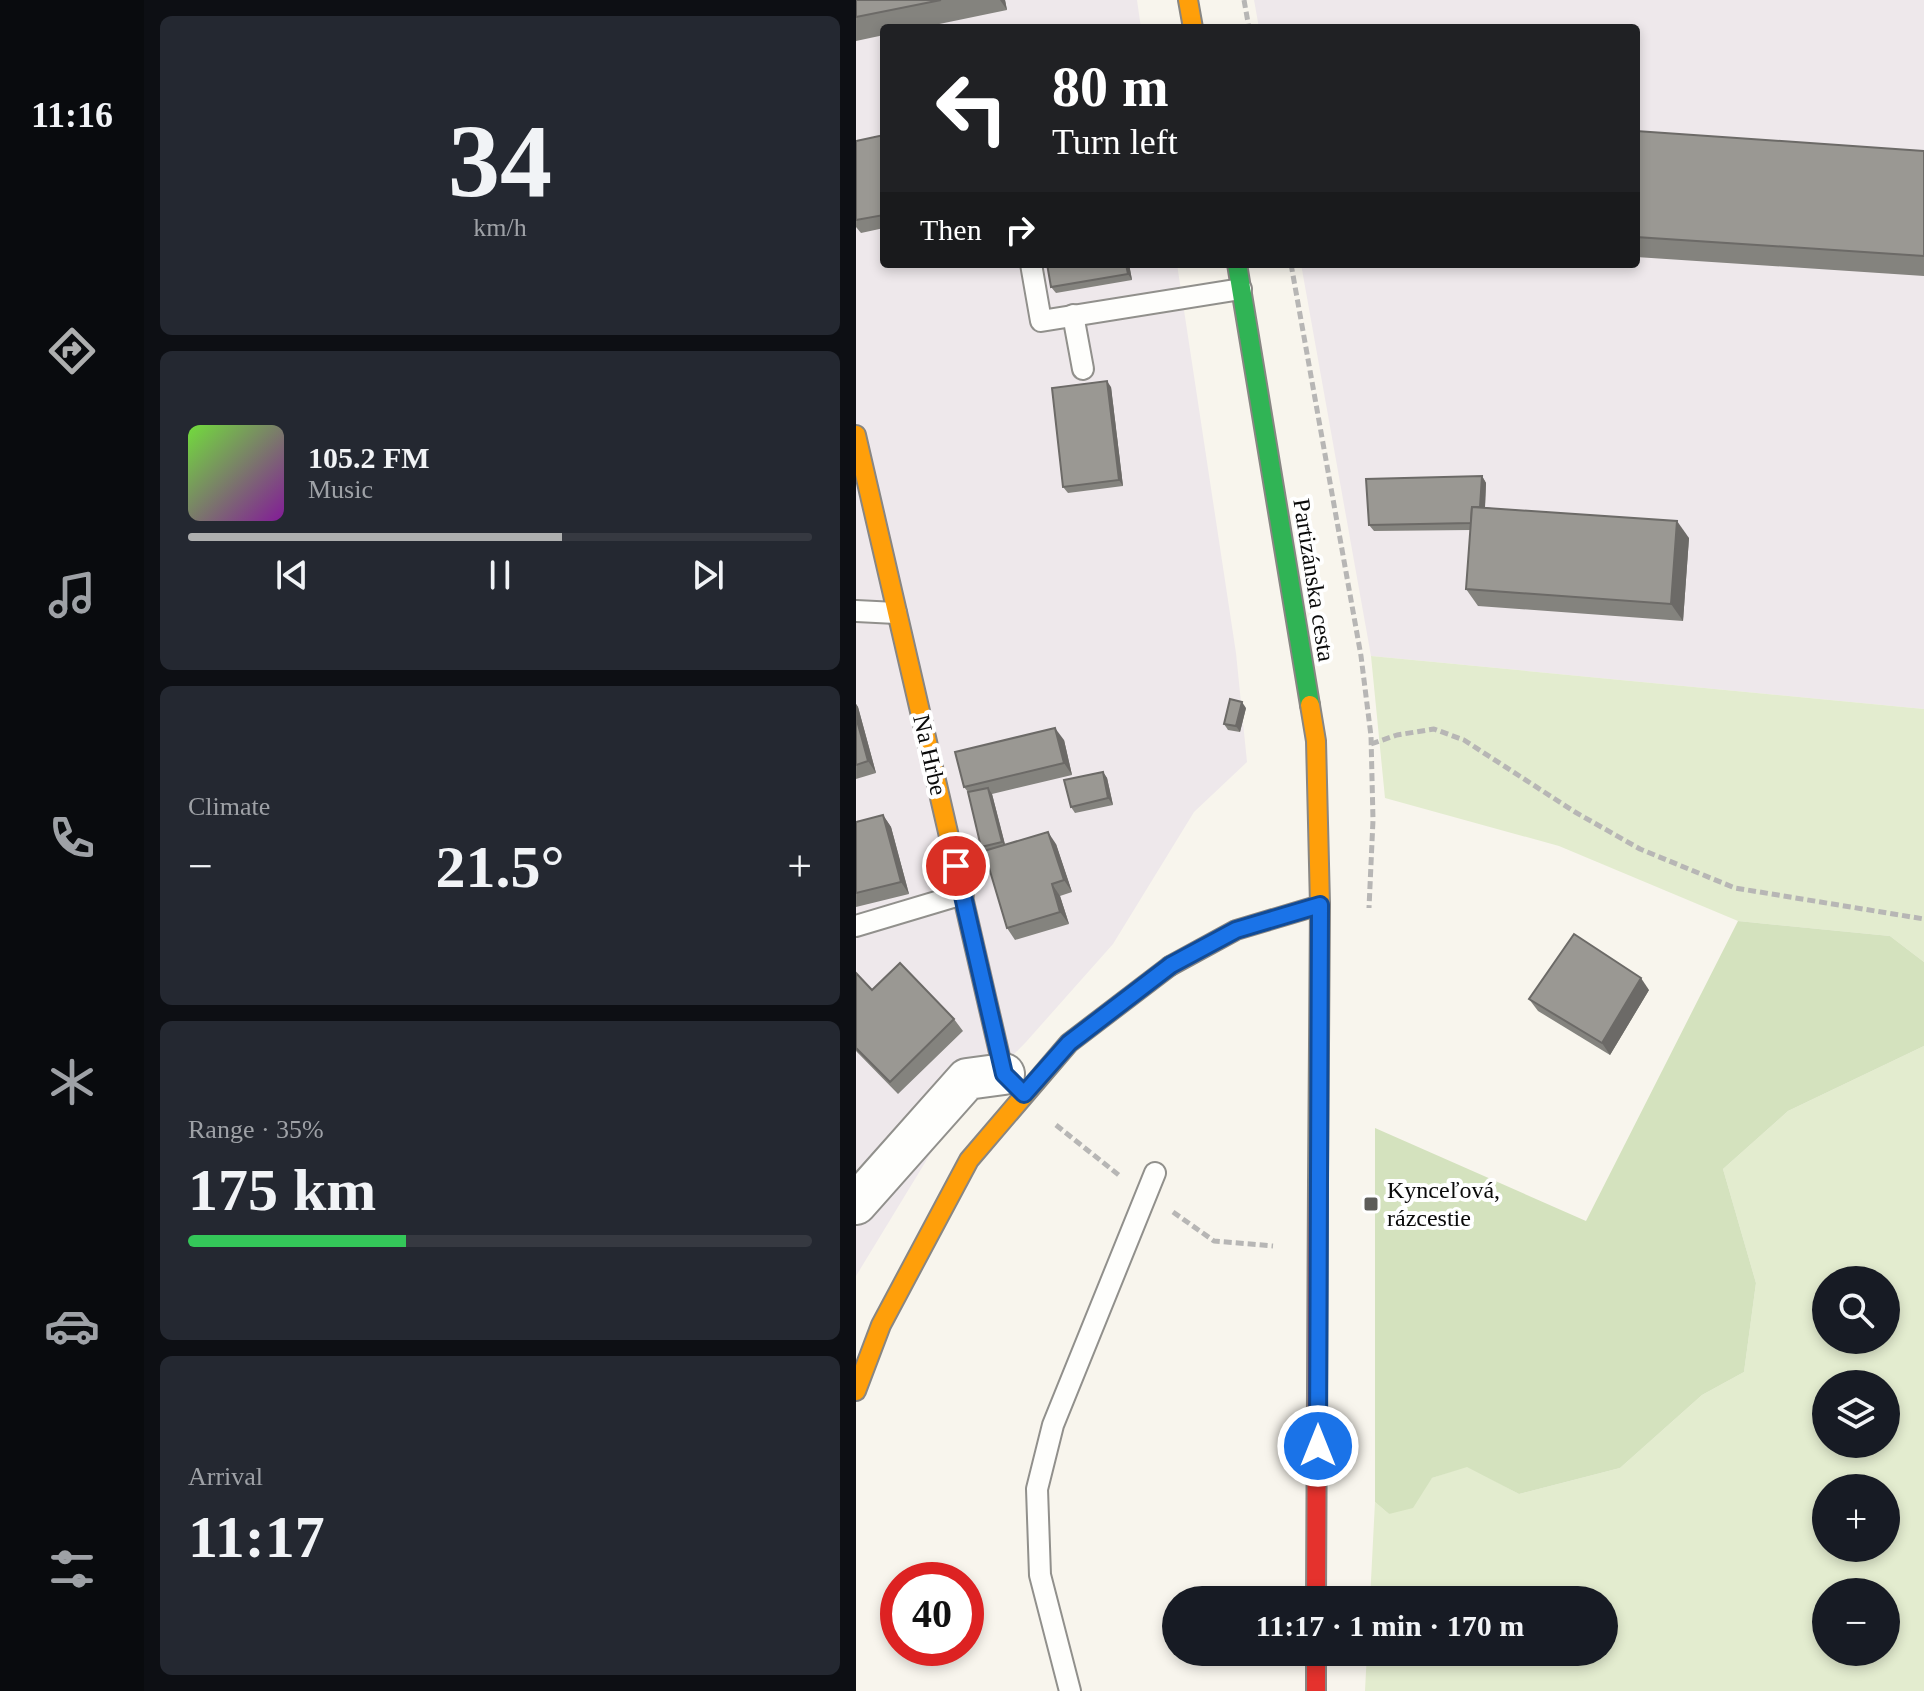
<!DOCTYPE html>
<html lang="en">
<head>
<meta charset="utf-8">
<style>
  :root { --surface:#171b24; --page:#242831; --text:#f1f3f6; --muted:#9ea1a6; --line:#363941; --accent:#aeafaf }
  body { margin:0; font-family:"Times New Roman",serif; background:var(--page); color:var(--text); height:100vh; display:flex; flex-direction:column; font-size:30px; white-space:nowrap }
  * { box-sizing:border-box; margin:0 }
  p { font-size:26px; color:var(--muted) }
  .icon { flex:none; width:44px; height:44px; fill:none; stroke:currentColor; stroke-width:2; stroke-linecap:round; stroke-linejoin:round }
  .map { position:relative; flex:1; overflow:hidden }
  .side { display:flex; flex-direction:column; gap:16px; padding:16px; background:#0d0f14; width:712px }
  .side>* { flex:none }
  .banner { position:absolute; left:24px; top:24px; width:760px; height:244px; border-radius:8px; box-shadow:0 4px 12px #0003; background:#202124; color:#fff; overflow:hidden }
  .buttons { position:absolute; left:956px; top:1266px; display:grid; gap:16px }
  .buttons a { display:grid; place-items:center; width:88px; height:88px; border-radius:50%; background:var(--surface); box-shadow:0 4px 12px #0003; font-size:40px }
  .speed { position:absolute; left:24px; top:1562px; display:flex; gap:16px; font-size:40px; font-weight:700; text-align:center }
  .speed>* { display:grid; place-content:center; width:104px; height:104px; border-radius:50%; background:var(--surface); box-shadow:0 4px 12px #0003; line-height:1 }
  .speed .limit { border:12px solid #d22; background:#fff; color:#111 }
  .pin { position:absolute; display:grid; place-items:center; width:68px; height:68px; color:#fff; margin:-34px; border:4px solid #fff; border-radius:50%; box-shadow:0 2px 8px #0007 }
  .me { position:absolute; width:88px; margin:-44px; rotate:0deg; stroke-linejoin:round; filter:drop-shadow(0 0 6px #0008) }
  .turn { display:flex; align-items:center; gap:28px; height:168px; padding:0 40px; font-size:36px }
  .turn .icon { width:104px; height:104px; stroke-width:2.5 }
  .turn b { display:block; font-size:56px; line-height:68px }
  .then { display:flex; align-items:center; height:76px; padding:0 40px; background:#0003; gap:16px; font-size:30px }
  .big { font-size:60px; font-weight:600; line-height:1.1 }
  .side .card { flex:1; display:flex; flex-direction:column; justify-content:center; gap:12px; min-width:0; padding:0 28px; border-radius:12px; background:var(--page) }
  .side .dial { align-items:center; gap:0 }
  .dial b { font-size:104px; line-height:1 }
  .song { display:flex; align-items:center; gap:24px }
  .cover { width:96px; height:96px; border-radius:12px; background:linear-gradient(135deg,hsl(100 70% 55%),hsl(290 70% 35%)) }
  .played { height:8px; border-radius:4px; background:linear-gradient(90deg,var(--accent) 60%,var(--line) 60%) }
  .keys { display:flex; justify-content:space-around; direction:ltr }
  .heat { display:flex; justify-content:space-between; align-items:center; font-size:44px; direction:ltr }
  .charge { height:12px; border-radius:6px; background:linear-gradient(90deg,#34c759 35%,var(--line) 0) }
  .trip { position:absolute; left:306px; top:1586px; width:456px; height:80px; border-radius:40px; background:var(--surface); box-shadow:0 4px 12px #0003; font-weight:600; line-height:80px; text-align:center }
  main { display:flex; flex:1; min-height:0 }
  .tabs { display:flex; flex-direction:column; width:144px; justify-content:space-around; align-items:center; background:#090b0e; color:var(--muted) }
  .tabs .icon { width:56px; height:56px }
  .tabs .on { color:var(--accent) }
  .tabs b { font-size:36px; color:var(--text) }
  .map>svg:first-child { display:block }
  .industrial { fill:#eee8eb }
  .green { fill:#e3eccf; fill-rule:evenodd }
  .forest { fill:#d4e2be }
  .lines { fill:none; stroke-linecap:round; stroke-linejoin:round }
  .lane-casing { stroke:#91908c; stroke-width:24 }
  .street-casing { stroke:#91908c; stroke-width:44 }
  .fast-casing { stroke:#888683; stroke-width:22 }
  .slow-casing { stroke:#888683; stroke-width:22 }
  .jam-casing { stroke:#888683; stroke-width:22 }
  .path { stroke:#b7b6b5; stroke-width:5; stroke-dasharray:8 4; stroke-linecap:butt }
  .lane { stroke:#fefefc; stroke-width:20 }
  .street { stroke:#fefefc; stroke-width:40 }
  .fast { stroke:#30b455; stroke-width:18 }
  .slow { stroke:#ff9f0a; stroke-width:18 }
  .jam { stroke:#e5322d; stroke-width:18 }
  .wall { fill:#84837e }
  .shaded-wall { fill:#6c6a67 }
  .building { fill:#9a9893; stroke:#6c6a67; stroke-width:2 }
  .route-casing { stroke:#114b97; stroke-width:20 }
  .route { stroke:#1a73e8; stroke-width:14 }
  .poi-dot { fill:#5d5c59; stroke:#fff; stroke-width:3 }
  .labels { text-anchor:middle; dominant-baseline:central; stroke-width:8; stroke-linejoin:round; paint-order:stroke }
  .street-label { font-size:24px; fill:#0a0a0a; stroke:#fff }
  .poi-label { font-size:24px; fill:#0a0a0a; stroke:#fff; text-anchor:start }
</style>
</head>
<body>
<main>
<nav class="tabs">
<b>11:16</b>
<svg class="icon on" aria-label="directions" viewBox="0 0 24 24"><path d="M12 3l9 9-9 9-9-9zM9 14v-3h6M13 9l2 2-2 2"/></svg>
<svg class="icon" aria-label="music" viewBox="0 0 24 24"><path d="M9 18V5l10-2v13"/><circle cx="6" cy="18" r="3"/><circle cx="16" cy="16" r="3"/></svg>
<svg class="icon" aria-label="phone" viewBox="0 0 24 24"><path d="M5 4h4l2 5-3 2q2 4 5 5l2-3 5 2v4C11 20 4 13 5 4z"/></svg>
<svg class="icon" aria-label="climate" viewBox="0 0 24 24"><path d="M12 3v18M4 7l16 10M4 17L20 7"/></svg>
<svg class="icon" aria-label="car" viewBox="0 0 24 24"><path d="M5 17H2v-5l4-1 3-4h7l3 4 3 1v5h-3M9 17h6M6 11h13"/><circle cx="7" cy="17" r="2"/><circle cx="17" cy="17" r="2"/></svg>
<svg class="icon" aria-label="filters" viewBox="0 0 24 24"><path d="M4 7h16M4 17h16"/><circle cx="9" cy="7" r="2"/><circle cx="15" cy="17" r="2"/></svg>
</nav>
<section class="side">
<div class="card dial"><b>34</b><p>km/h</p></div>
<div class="card">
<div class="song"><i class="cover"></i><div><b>105.2 FM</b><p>Music</p></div></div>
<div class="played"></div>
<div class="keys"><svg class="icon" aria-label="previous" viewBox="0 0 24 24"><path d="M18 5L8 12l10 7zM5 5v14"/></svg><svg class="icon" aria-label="pause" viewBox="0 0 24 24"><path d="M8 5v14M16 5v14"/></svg><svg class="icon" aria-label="next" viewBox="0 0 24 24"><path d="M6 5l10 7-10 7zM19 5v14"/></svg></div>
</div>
<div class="card"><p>Climate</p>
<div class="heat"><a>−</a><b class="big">21.5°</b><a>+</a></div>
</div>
<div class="card"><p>Range · 35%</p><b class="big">175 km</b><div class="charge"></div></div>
<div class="card"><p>Arrival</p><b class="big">11:17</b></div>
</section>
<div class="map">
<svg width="1068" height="1691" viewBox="0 0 1068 1691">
  <rect width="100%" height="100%" fill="#f8f5ed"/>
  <g class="industrial">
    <polygon points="0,0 281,0 285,28 28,28 28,264 321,264 380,653 391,762 338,812 257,944 170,1042 98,1115 0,1276"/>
    <polygon points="398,0 1068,0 1068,709 515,656 445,264 780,264 780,28 403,28"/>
  </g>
  <g class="green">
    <polygon points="515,656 1068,709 1068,962 1034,936 882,921 703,846 529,798"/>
    <path d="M 1068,1046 L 1068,1691 L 509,1691 L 511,1652 L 748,1652 L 748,1600 L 514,1600 L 519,1502 L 533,1514 L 576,1478 L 611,1466 L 663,1494 L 764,1468 L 846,1395 L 888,1372 L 900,1283 L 867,1169 L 932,1111 ZM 970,1280 L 1030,1280 L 1030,1340 L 970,1340 ZM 970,1384 L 1030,1384 L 1030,1444 L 970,1444 ZM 970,1488 L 1030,1488 L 1030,1548 L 970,1548 ZM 970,1592 L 1030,1592 L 1030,1652 L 970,1652 Z"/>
  </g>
  <polygon class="forest" points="882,921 1034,936 1068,962 1068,1046 932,1111 867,1169 900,1283 888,1372 846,1395 764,1468 663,1494 611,1467 576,1478 557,1508 533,1514 519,1502 519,1128 730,1221"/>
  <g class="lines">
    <defs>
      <g id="lane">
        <polyline points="175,264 185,321 385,289"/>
        <polyline points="217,315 227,369"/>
        <polyline points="0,611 40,613"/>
        <polyline points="0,926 107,894"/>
        <polyline points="214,1691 184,1575 181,1489 197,1425 299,1173"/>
      </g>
      <polyline id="street" points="0,1204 111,1079 148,1074"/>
      <polyline id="fast" points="381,264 454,705"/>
      <g id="slow">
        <polyline points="332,0 337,28"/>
        <polyline points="0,435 148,1074 168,1094"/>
        <polyline points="454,705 460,741 464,905 462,1184"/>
        <polyline points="0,1391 25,1325 113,1160 213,1043 314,966"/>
      </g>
      <g id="jam">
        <polyline points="314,966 380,930 464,905"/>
        <polyline points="460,1600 462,1184"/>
        <polyline points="460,1652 460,1691"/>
      </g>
    </defs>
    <use href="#lane" class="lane-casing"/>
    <use href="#street" class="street-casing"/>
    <use href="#fast" class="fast-casing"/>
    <use href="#slow" class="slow-casing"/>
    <use href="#jam" class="jam-casing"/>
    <g class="path">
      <polyline points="388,0 393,28"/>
      <polyline points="435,264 505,656 515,736 517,820 513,908"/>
      <polyline points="515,744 541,735 578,729 608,740 719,812 784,849 879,888 1068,919"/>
      <polyline points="200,1125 264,1176"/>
      <polyline points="317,1212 358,1241 417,1246"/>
    </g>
    <use href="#lane" class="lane"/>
    <use href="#street" class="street"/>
    <use href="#fast" class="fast"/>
    <use href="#slow" class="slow"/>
    <use href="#jam" class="jam"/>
  </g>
  <g class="wall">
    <polygon points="0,0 149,0 151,10 64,28 28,28 28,35 0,41"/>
    <polygon points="780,131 1068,151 1068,276 780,257"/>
    <polygon points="28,135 28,228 5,233 0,227 0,141"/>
    <polygon points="191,264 273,264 276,280 200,293 195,287"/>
    <polygon points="255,387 267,486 212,493 207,487"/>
    <polygon points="626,476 630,483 629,507 833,538 827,621 622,606 610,589 615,530 518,531 513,525"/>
    <polygon points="0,704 2,707 20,773 0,779"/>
    <polygon points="390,708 384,732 372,730 368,724"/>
    <polygon points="208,740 216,775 136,794 149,845 200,844 216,892 204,896 213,924 159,940 151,928 129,852 125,847 112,792 108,787"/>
    <polygon points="247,772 251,778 257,805 219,813 215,807"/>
    <polygon points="27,815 35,827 53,894 0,907 0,822"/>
    <polygon points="0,973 16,990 98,1019 107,1031 42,1094 0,1051"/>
    <polygon points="793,990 754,1055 682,1011 673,999"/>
  </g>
  <g class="shaded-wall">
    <polygon points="144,0 149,0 151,10"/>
    <polygon points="270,264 273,264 276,280 272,274"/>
    <polygon points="251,381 255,387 267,486 263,480"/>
    <polygon points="626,476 630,483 628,529 623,523"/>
    <polygon points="821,521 833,538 827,621 815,604"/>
    <polygon points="386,702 390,708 384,732 380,726"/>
    <polygon points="0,704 2,707 20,773 12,761 0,717"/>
    <polygon points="199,728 208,740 216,775 208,763"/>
    <polygon points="247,772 251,778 257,805 252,798"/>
    <polygon points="132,788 136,794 150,848 146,842"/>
    <polygon points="27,815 35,827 53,894 45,882"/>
    <polygon points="192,832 200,844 216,892 208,880"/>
    <polygon points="196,884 204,896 213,924 204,912"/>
    <polygon points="785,978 793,990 754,1055 746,1043"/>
  </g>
  <g class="building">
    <polygon points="0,0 85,0 0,17"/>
    <polygon points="780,131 1068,151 1068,256 780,237"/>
    <polygon points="28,135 28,215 0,220 0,141"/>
    <polygon points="191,264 270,264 272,274 195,287"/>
    <polygon points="251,381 263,480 207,487 196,388"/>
    <polygon points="626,476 624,507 616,507 615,523 513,525 510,479"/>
    <polygon points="616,507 821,521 815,604 610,589"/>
    <polygon points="374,699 386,702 380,726 368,724"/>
    <polygon points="0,717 12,761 0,765"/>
    <polygon points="199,728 208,763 108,787 99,752"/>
    <polygon points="247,772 252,798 215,807 208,780"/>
    <polygon points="132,788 146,842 125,847 112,792"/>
    <polygon points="27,815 45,882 0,893 0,822"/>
    <polygon points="192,832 208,880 196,884 204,912 151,928 128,851"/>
    <polygon points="718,934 785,978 746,1043 673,999"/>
    <polygon points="44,963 98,1019 34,1082 0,1048 0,973 16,990"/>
  </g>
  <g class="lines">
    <defs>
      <polyline id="route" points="100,866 148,1074 168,1094 213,1043 315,965 380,930 464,905 462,1446"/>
    </defs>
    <use href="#route" class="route-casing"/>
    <use href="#route" class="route"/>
  </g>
  <rect class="poi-dot" x="507" y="1196" width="16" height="16" rx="4"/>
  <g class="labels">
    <g class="street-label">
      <text transform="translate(458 580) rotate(81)">Partizánska cesta</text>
      <text transform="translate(74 755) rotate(77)">Na Hrbe</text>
    </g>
    <g class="poi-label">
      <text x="531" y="1190">Kynceľová,<tspan x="531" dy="28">rázcestie</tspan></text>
    </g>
  </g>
</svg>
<div class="buttons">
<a><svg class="icon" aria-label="search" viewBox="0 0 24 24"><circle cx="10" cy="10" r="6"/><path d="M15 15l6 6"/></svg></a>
<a><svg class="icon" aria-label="layers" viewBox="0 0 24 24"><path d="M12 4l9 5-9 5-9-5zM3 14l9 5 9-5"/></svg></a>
<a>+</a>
<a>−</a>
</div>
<div class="speed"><div class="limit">40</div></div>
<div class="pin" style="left:100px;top:866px;background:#d93025"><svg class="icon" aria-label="arrive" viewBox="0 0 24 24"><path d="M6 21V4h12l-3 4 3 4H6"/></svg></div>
<svg class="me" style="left:462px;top:1446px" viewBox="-20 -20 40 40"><circle r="17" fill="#1a73e8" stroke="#fff" stroke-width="3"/><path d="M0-11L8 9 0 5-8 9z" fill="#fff"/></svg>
<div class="trip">11:17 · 1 min · 170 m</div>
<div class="banner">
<div class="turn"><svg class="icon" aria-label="left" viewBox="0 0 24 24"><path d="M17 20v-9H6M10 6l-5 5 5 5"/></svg><div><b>80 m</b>Turn left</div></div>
<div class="then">Then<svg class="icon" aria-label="right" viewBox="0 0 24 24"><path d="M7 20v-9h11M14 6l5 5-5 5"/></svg></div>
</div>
</div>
</main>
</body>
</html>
